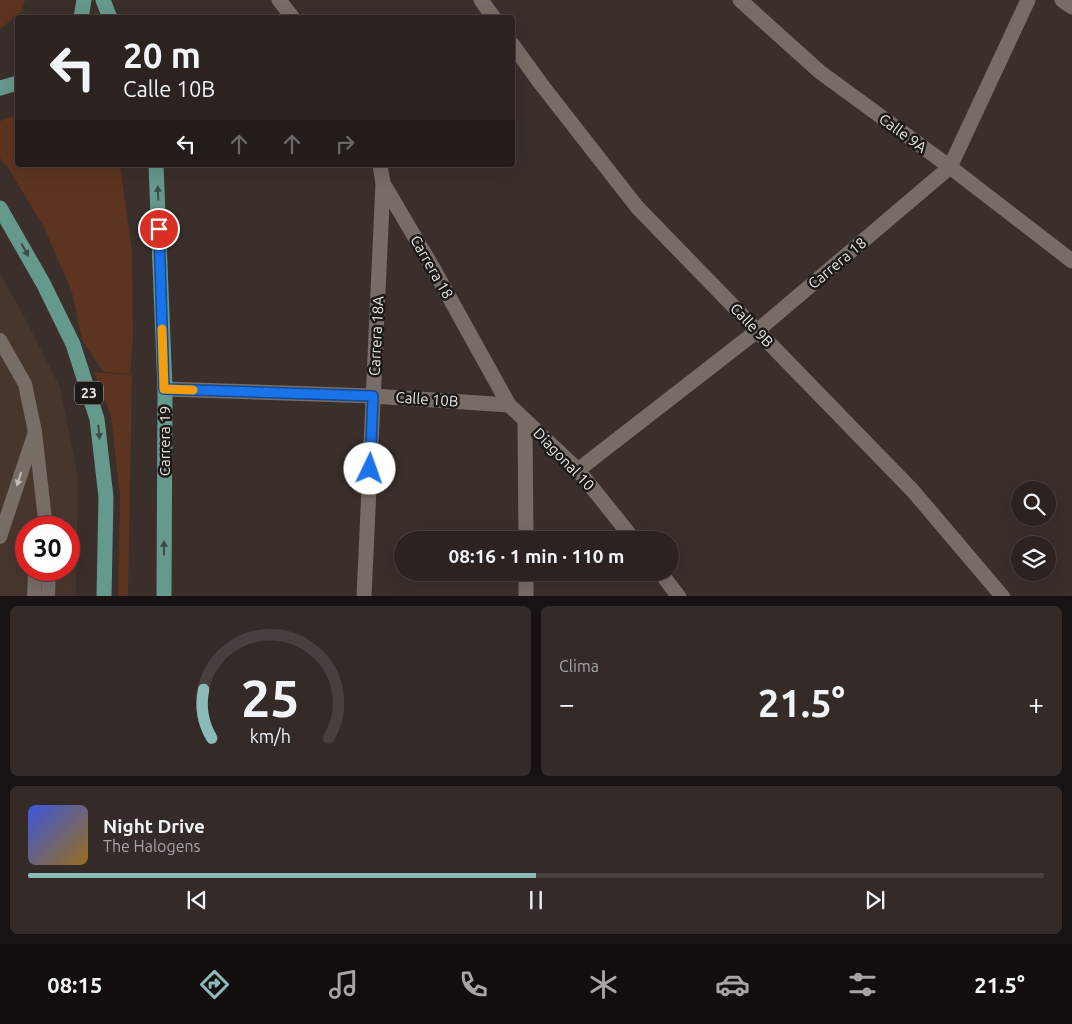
<!DOCTYPE html>
<html lang="es">
<head>
<meta charset="utf-8">
<style>
  :root { --surface:#2c2320; --page:#342b29; --text:#f1f3f6; --muted:#a6a4a5; --line:#48403e; --accent:#8bbbb9 }
  body { margin:0; font-family:Ubuntu,sans-serif; background:var(--page); color:var(--text); height:100vh; display:flex; flex-direction:column; font-size:19px; white-space:nowrap }
  * { box-sizing:border-box; margin:0 }
  p { font-size:16px; color:var(--muted) }
  .icon { flex:none; width:28px; height:28px; fill:none; stroke:currentColor; stroke-width:2; stroke-linecap:round; stroke-linejoin:round }
  .map { position:relative; height:596px; overflow:hidden }
  .panel { display:flex; flex-direction:column; gap:10px; padding:10px; background:#181312; flex:1 }
  .panel>* { flex:none }
  .banner { position:absolute; left:15px; top:15px; width:500px; height:152px; border-radius:5px; box-shadow:0 5px 20px #0002,0 0 0 1px var(--line); background:#2c2320; color:var(--text); overflow:hidden }
  .fabs { position:absolute; left:1011px; top:481px; display:grid; gap:10px }
  .fabs a { display:grid; place-items:center; width:45px; height:45px; border-radius:50%; background:var(--surface); box-shadow:0 5px 20px #0002,0 0 0 1px var(--line); font-size:25px }
  .speed { position:absolute; left:15px; top:516px; display:flex; gap:10px; font-size:25px; font-weight:700; text-align:center }
  .speed>* { display:grid; place-content:center; width:65px; height:65px; border-radius:50%; background:var(--surface); box-shadow:0 5px 20px #0002,0 0 0 1px var(--line); line-height:1 }
  .speed .limit { border:8px solid #d22; background:#fff; color:#111 }
  .pin { position:absolute; display:grid; place-items:center; width:42px; height:42px; color:#fff; margin:-21px; border:2px solid #fff; border-radius:50%; box-shadow:0 1px 5px #0007 }
  .me { position:absolute; width:55px; margin:-28px; rotate:3deg; stroke-linejoin:round; filter:drop-shadow(0 0 4px #0008) }
  .turn { display:flex; align-items:center; gap:18px; height:105px; padding:0 25px; font-size:22px }
  .turn .icon { width:65px; height:65px; stroke-width:2.5 }
  .turn b { display:block; font-size:35px; line-height:42px }
  .lanes { display:flex; align-items:center; height:48px; padding:0 25px; background:#0003; justify-content:center; gap:25px; direction:ltr }
  .lanes .off { opacity:.35 }
  .big { font-size:38px; font-weight:600; line-height:1.1 }
  .panel .tile { flex:1; display:flex; flex-direction:column; justify-content:center; gap:8px; min-width:0; padding:0 18px; border-radius:8px; background:var(--page) }
  .panel .dial { align-items:center; gap:0 }
  .dial svg { height:130px; overflow:visible; fill:none; stroke:var(--line); stroke-width:7; stroke-linecap:round; text-anchor:middle }
  .dial text { fill:var(--text); stroke:none }
  .song { display:flex; align-items:center; gap:15px }
  .cover { width:60px; height:60px; border-radius:8px; background:linear-gradient(135deg,hsl(230 70% 55%),hsl(40 70% 35%)) }
  .played { height:5px; border-radius:2px; background:linear-gradient(90deg,var(--accent) 50%,var(--line) 50%) }
  .keys { display:flex; justify-content:space-around; direction:ltr }
  .heat { display:flex; justify-content:space-between; align-items:center; font-size:28px; direction:ltr }
  .panel .tiles { flex:1; display:grid; gap:10px; grid-template-columns:1fr 1fr }
  .tile:last-child { grid-column:span 2 }
  .trip { position:absolute; left:394px; top:531px; width:285px; height:50px; border-radius:25px; background:var(--surface); box-shadow:0 5px 20px #0002,0 0 0 1px var(--line); font-weight:600; line-height:50px; text-align:center }
  .tab-bar { display:flex; height:80px; justify-content:space-around; align-items:center; background:#120e0d; color:var(--muted) }
  .tab-bar .icon { width:35px; height:35px }
  .tab-bar .current { color:var(--accent) }
  .tab-bar b { font-size:22px; color:var(--text) }
  .map>svg:first-child { display:block }
  .built { fill:#47362e; fill-rule:evenodd }
  .green { fill:#5d3420 }
  .lines { fill:none; stroke-linecap:round; stroke-linejoin:round }
  .lane { stroke:#786c67; stroke-width:14 }
  .street { stroke:#786c67; stroke-width:15 }
  .primary { stroke:#65998b; stroke-width:15 }
  .oneway { fill:#3a4c45 }
  .oneway2 { fill:#c2bab6 }
  .route-casing { stroke:#114b97; stroke-width:12 }
  .route { stroke:#1a73e8; stroke-width:9 }
  .slow { stroke:#f59e0b; stroke-width:9 }
  .labels { text-anchor:middle; dominant-baseline:central; stroke-width:5; stroke-linejoin:round; paint-order:stroke }
  .shield { fill:#1d1917; stroke:#aca7a4; stroke-width:1 }
  .shield-label { font-size:14px; font-weight:bold; fill:#eae4e0 }
  .street-label { font-size:15px; fill:#eae4e0; stroke:#1d1917 }
</style>
</head>
<body>
<div class="map">
<svg width="1072" height="597" viewBox="0 0 1072 597">
  <rect width="100%" height="100%" fill="#3a2f2b"/>
  <path class="built" d="M 0,274 L 17,303 L 60,387 L 78,478 L 76,596 L 0,596 ZM 26,528 L 69,528 L 69,570 L 26,570 Z"/>
  <g class="green">
    <polygon points="0,0 25,0 22,11 0,29"/>
    <polygon points="17,115 18,165 120,165 132,252 133,338 130,374 103,372 82,340 72,292 44,227 10,171 0,158 0,121"/>
    <polygon points="94,372 132,375 128,596 118,596 120,496 111,416"/>
  </g>
  <g class="lines">
    <g class="lane">
      <polyline points="0,340 25,384 35,432 46,528"/>
      <polyline points="0,537 34,435"/>
      <polyline points="34,597 35,570"/>
      <polyline points="48,597 49,570"/>
    </g>
    <g class="street">
      <polyline points="279,0 293,18"/>
      <polyline points="481,0 494,18"/>
      <polyline points="740,0 820,72 950,167 1072,261"/>
      <polyline points="1062,0 1072,7"/>
      <polyline points="512,44 541,84 637,207 913,491 1003,597"/>
      <polyline points="383,183 433,268 509,405 578,470 634,540"/>
      <polyline points="165,389 373,396 509,405"/>
      <polyline points="525,420 526,540"/>
      <polyline points="578,470 757,331 950,167 1028,0"/>
      <polyline points="526,572 526,597"/>
      <polyline points="660,572 679,597"/>
      <polyline points="364,597 383,183 380,165"/>
    </g>
    <g class="primary">
      <polyline points="103,0 110,18"/>
      <polyline points="81,18 84,0"/>
      <polyline points="0,88 18,83"/>
      <polyline points="156,165 165,389 164,597"/>
      <polyline points="0,208 43,283 73,344 97,419 106,497 104,597"/>
    </g>
  </g>
  <defs><path id="oneway-solid" d="M-6-.8H1V-3.2L6.5 0L1 3.2V.8H-6Z" transform="scale(1.25)"/></defs>
  <g class="oneway">
    <use href="#oneway-solid" transform="translate(158 193) rotate(-92)"/>
    <use href="#oneway-solid" transform="translate(25 250) rotate(61)"/>
    <use href="#oneway-solid" transform="translate(99 432) rotate(84)"/>
    <use href="#oneway-solid" transform="translate(164 548) rotate(-90)"/>
  </g>
  <use class="oneway2" href="#oneway-solid" transform="translate(19 479) rotate(108)"/>
  <g class="lines">
    <defs>
      <polyline id="route" points="159,229 164,389 373,396 370,469"/>
    </defs>
    <use href="#route" class="route-casing"/>
    <use href="#route" class="route"/>
    <polyline class="slow" points="162,329 164,389 193,390"/>
  </g>
  <g class="labels">
    <rect class="shield" x="75" y="381.5" width="28" height="23" rx="4"/>
    <g class="shield-label">
      <text x="89" y="393">23</text>
    </g>
    <g class="street-label">
      <text transform="translate(903 133) rotate(36)">Calle 9A</text>
      <text transform="translate(837 263) rotate(-40)">Carrera 18</text>
      <text transform="translate(432 267) rotate(60)">Carrera 18</text>
      <text transform="translate(752 325) rotate(46)">Calle 9B</text>
      <text transform="translate(376 336) rotate(-87)">Carrera 18A</text>
      <text transform="translate(427 399) rotate(4)">Calle 10B</text>
      <text transform="translate(164 441) rotate(-90)">Carrera 19</text>
      <text transform="translate(564 459) rotate(46)">Diagonal 10</text>
    </g>
  </g>
</svg>
<div class="fabs">
<a><svg class="icon" aria-label="search" viewBox="0 0 24 24"><circle cx="10" cy="10" r="6"/><path d="M15 15l6 6"/></svg></a>
<a><svg class="icon" aria-label="layers" viewBox="0 0 24 24"><path d="M12 4l9 5-9 5-9-5zM3 14l9 5 9-5"/></svg></a>
</div>
<div class="speed"><div class="limit">30</div></div>
<div class="pin" style="left:159px;top:229px;background:#d93025"><svg class="icon" aria-label="arrive" viewBox="0 0 24 24"><path d="M6 21V4h12l-3 4 3 4H6"/></svg></div>
<svg class="me" style="left:370px;top:469px" viewBox="-20 -20 40 40"><circle r="19" fill="#fff"/><path d="M0-13L10 11 0 6-10 11z" fill="#1a73e8"/></svg>
<div class="trip">08:16 · 1 min · 110 m</div>
<div class="banner">
<div class="turn"><svg class="icon" aria-label="left" viewBox="0 0 24 24"><path d="M17 20v-9H6M10 6l-5 5 5 5"/></svg><div><b>20 m</b>Calle 10B</div></div>
<div class="lanes"><svg class="icon" aria-label="left" viewBox="0 0 24 24"><path d="M17 20v-9H6M10 6l-5 5 5 5"/></svg><svg class="icon off" aria-label="ahead" viewBox="0 0 24 24"><path d="M12 20V5M6 11l6-6 6 6"/></svg><svg class="icon off" aria-label="ahead" viewBox="0 0 24 24"><path d="M12 20V5M6 11l6-6 6 6"/></svg><svg class="icon off" aria-label="right" viewBox="0 0 24 24"><path d="M7 20v-9h11M14 6l5 5-5 5"/></svg></div>
</div>
</div>
<section class="panel">
<div class="tiles">
<div class="tile dial"><svg viewBox="0 0 100 80">
<path d="M14 69A42 42 0 1 1 86 69"/>
<path d="M14 69A42 42 0 0 1 9 39" stroke="#8bbbb9"/>
<text x="50" y="56" font-size="32" font-weight="700">25</text>
<text x="50" y="72" font-size="11">km/h</text>
</svg></div>
<div class="tile"><p>Clima</p>
<div class="heat"><a>−</a><b class="big">21.5°</b><a>+</a></div>
</div>
<div class="tile">
<div class="song"><i class="cover"></i><div><b>Night Drive</b><p>The Halogens</p></div></div>
<div class="played"></div>
<div class="keys"><svg class="icon" aria-label="previous" viewBox="0 0 24 24"><path d="M18 5L8 12l10 7zM5 5v14"/></svg><svg class="icon" aria-label="pause" viewBox="0 0 24 24"><path d="M8 5v14M16 5v14"/></svg><svg class="icon" aria-label="next" viewBox="0 0 24 24"><path d="M6 5l10 7-10 7zM19 5v14"/></svg></div>
</div>
</div>
</section>
<nav class="tab-bar">
<b>08:15</b>
<svg class="icon current" aria-label="directions" viewBox="0 0 24 24"><path d="M12 3l9 9-9 9-9-9zM9 14v-3h6M13 9l2 2-2 2"/></svg>
<svg class="icon" aria-label="music" viewBox="0 0 24 24"><path d="M9 18V5l10-2v13"/><circle cx="6" cy="18" r="3"/><circle cx="16" cy="16" r="3"/></svg>
<svg class="icon" aria-label="phone" viewBox="0 0 24 24"><path d="M5 4h4l2 5-3 2q2 4 5 5l2-3 5 2v4C11 20 4 13 5 4z"/></svg>
<svg class="icon" aria-label="climate" viewBox="0 0 24 24"><path d="M12 3v18M4 7l16 10M4 17L20 7"/></svg>
<svg class="icon" aria-label="car" viewBox="0 0 24 24"><path d="M5 17H2v-5l4-1 3-4h7l3 4 3 1v5h-3M9 17h6M6 11h13"/><circle cx="7" cy="17" r="2"/><circle cx="17" cy="17" r="2"/></svg>
<svg class="icon" aria-label="filters" viewBox="0 0 24 24"><path d="M4 7h16M4 17h16"/><circle cx="9" cy="7" r="2"/><circle cx="15" cy="17" r="2"/></svg>
<b>21.5°</b>
</nav>
</body>
</html>
